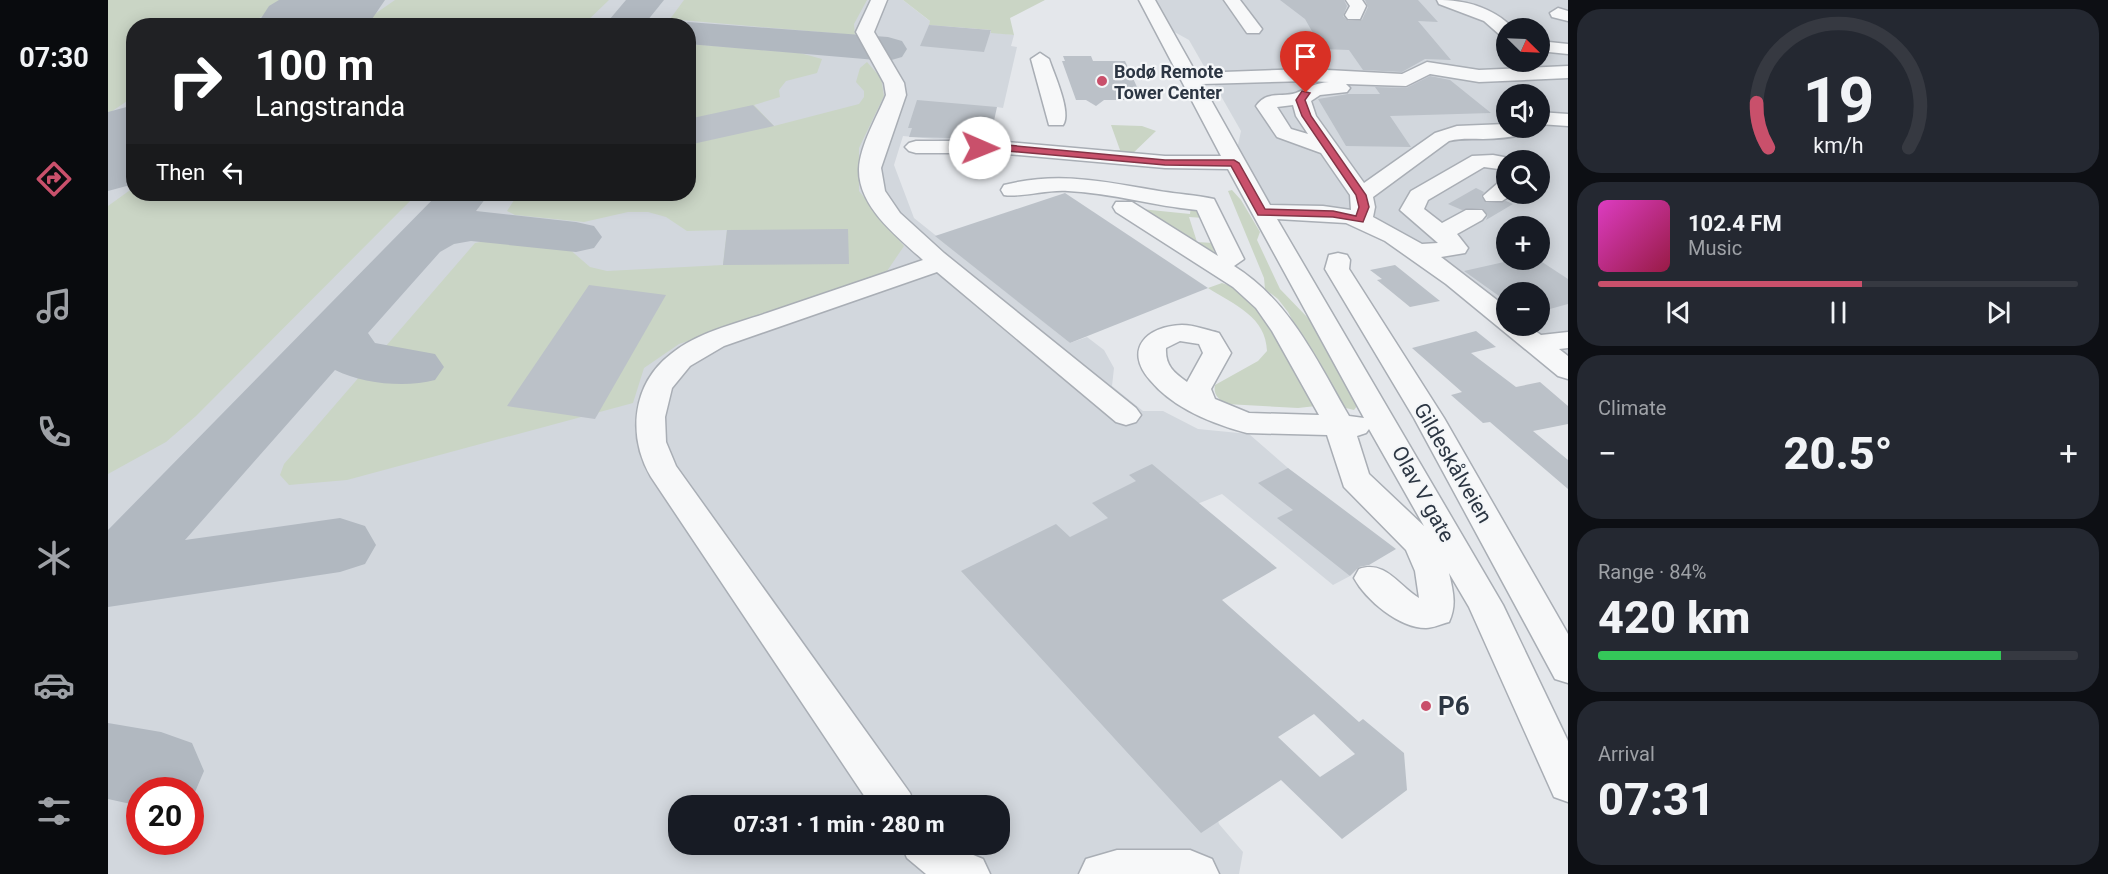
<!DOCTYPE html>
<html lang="en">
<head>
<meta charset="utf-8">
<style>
  :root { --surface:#171b24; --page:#242831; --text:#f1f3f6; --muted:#9ea1a6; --line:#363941; --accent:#c9506b }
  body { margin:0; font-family:Roboto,sans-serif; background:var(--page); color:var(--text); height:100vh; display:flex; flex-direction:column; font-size:22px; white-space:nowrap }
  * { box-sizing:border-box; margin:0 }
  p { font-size:20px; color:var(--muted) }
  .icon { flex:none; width:33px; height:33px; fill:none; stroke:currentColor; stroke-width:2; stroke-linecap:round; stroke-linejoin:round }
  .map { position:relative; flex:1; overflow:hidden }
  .panel { display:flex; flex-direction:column; gap:9px; padding:9px; background:#0d0f14; width:540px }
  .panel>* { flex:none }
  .top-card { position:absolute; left:18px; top:18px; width:570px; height:183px; border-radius:24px; box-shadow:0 3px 15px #0003; background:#202124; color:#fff; overflow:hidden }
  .needle { width:39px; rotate:114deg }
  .buttons { position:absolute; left:1388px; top:18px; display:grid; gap:12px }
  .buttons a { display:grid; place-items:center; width:54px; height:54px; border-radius:50%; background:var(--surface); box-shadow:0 3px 15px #0003; font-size:30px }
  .speed { position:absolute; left:18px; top:777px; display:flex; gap:12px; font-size:30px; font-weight:700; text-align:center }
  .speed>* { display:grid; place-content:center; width:78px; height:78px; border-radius:50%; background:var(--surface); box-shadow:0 3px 15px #0003; line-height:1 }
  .speed .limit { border:9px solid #d22; background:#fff; color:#111 }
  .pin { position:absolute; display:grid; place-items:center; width:51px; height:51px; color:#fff; margin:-62px -26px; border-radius:50% 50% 50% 0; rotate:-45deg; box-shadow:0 0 6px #0007 }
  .pin .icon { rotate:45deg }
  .me { position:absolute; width:66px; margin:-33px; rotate:91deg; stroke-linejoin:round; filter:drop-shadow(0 0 4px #0008) }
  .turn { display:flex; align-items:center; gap:21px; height:126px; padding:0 30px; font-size:27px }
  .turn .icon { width:78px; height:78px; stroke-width:2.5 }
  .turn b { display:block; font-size:42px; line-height:51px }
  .then { display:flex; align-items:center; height:57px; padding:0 30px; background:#0003; gap:12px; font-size:22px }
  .big { font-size:45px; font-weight:800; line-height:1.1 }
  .panel .tile { flex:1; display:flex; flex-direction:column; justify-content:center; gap:9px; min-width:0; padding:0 21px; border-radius:24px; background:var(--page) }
  .panel .dial { align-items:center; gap:0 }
  .dial svg { height:156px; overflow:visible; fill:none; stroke:var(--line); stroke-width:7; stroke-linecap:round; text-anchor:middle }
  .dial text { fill:var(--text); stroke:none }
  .song { display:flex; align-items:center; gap:18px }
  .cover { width:72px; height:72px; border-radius:9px; background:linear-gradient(135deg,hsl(310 70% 55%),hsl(340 70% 35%)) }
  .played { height:6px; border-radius:3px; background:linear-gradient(90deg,var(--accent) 55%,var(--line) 55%) }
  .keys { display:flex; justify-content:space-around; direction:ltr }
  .heat { display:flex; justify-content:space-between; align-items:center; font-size:33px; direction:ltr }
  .charge { height:9px; border-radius:4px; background:linear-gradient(90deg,#34c759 84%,var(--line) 0) }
  .trip { position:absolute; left:560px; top:795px; width:342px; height:60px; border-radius:24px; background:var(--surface); box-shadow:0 3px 15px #0003; font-weight:800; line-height:60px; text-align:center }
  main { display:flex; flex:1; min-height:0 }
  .tab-bar { display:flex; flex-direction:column; width:108px; justify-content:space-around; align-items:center; background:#090b0e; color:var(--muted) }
  .tab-bar .icon { width:42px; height:42px }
  .tab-bar .selected { color:var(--accent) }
  .tab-bar b { font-size:27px; color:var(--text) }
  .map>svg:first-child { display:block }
  .built { fill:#d2d7dd; fill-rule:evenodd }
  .green { fill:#cad5c5 }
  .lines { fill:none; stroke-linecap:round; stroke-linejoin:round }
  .taxiway { fill:#b1b8c0; fill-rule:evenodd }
  .runway { fill:#b1b8c0; fill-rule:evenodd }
  .building { fill:#bbc1c8; fill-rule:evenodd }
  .minor-casing { stroke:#a9aeb5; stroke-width:3 }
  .minor { fill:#f7f8f9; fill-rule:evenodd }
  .route { fill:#c9506b; stroke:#833446; stroke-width:1.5 }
  .poi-dot { fill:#c9506b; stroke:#f4f6f8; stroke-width:2 }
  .labels { text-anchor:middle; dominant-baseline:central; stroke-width:4.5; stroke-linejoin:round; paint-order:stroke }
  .far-poi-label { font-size:18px; font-weight:bold; fill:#2c3643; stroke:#f4f6f8; text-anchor:start }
  .street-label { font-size:21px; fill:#2c3643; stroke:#f4f6f8 }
  .near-poi-label { font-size:26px; font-weight:bold; fill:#2c3643; stroke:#f4f6f8; text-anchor:start }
</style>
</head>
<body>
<main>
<nav class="tab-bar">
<b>07:30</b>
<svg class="icon selected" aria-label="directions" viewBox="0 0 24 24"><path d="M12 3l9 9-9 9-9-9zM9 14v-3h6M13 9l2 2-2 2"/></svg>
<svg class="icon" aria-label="music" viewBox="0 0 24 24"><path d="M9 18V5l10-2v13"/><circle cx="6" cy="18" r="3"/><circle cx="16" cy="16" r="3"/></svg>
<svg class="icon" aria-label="phone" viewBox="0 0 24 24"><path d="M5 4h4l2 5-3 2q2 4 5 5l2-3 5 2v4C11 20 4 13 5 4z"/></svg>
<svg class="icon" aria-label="climate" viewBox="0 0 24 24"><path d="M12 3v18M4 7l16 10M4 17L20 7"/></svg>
<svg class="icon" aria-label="car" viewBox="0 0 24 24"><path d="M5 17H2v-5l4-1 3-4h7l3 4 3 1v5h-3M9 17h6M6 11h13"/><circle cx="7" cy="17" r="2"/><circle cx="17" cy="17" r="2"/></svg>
<svg class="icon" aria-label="filters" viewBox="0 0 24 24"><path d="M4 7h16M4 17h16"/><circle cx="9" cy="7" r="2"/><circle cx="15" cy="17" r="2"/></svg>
</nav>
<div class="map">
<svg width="1460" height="874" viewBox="0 0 1460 874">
  <rect width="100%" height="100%" fill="#e4e7eb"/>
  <g class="built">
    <path d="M 0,0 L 795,0 L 823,22 L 821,24 L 906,35 L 903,46 L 909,47 L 895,108 L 889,107 L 859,133 L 856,142 L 795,136 L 786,165 L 806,218 L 962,343 L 979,337 L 996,350 L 1006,368 L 1004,386 L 1035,411 L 1055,411 L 1090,429 L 1141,434 L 1180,468 L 1242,576 L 1225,585 L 1114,494 L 1027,529 L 1111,824 L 1135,852 L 1131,874 L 0,874 ZM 26,26 L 580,26 L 580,194 L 26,194 ZM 32,790 L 82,790 L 82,842 L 32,842 ZM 570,806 L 891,806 L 891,844 L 570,844 Z"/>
    <path d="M 1042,0 L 1460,0 L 1460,370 L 1404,326 L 1431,326 L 1431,292 L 1398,292 L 1398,320 L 1264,224 L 1154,212 L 1126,163 L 1133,131 L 1081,40 L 1050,23 ZM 1398,28 L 1431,28 L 1431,62 L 1398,62 ZM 1398,94 L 1431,94 L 1431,128 L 1398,128 ZM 1398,160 L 1431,160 L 1431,194 L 1398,194 ZM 1398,226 L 1431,226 L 1431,260 L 1398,260 Z"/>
  </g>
  <g class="green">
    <polygon points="0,0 180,0 140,25 26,26 25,97 0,114"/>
    <polygon points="287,0 501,0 475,25 251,25"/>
    <polygon points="576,0 759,0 746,24 747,35 562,19"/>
    <polygon points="795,0 937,0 902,18 906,35 883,33 883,30 821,25 822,21"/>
    <polygon points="581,44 692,53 714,59 709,73 678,81 671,90 672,97 646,105 666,126 751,104 756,97 756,91 748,82 752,68 759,62 773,78 776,96 751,148 751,191 796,246 775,277 571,344 536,368 525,403 239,480 181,485 172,475 176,464 367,243 382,240 460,248 482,267 499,271 615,265 619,230 579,231 558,217 540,212 520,212 476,222 407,215 399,211 410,194 580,194"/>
    <polygon points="1003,125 1034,126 1048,131 1022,156 970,150 1012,150"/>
    <polygon points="25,188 26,194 309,194 88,416 58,442 0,474 0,206"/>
    <polygon points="1124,190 1133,200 1152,232 1149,240 1172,289 1201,319 1252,402 1246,410 1230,406 1180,312 1170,299 1157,289 1156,278 1120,191"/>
    <polygon points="1083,206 1096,208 1096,218 1081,217 1089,242 1105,243 1106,252 1033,209 1082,214"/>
    <path d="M 1114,283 C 1159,296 1188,367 1208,406 L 1190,408 L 1118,404 C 1111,399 1105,395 1107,385 L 1150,361 L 1159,351 C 1158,317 1127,305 1100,288 Z"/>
  </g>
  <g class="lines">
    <g class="taxiway">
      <polygon points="518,0 556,0 535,26 496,26"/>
      <polygon points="580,22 780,37 794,41 799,49 794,57 780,61 580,44 580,26 566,26"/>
      <path d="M 330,194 L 381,194 L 368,211 L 468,222 L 486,226 L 494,237 L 486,248 L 468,252 L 363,241 L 346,244 L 332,252 L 260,333 L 267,343 L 327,354 L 336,367 L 327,380 C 298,388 255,384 227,370 L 77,540 L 232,518 L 257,526 L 268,545 L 257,564 L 232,572 L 0,607 L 0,530 Z"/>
      <polygon points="0,723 53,732 84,743 96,771 84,799 82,790 32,790 32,806 0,799"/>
    </g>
    <g class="runway">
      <polygon points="171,0 277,0 264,19 255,26 148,26 161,6"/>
      <polygon points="26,105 26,184 0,191 0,112"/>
    </g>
  </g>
  <g class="building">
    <polygon points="1172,0 1236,0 1239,6 1235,16 1240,21 1254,20 1260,7 1257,0 1310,0 1330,22 1310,21 1343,60 1317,59 1294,72 1255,70 1241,50 1214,49 1197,19"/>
    <polygon points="821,25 883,30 876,52 812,46"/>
    <polygon points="955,56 983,56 985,61 1017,61 1035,100 996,100 988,106 978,100 968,100 954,61 957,61"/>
    <polygon points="1322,76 1342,80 1383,113 1282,116 1303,147 1238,146 1210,99 1240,94 1272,94 1267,87 1298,88"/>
    <polygon points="809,100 889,107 882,139 801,137 804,128 800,128"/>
    <polygon points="645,105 666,126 580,145 580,119"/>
    <polygon points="1368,188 1376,192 1373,196 1378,203 1398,201 1405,204 1378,220 1380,215 1374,208 1354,210 1340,204"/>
    <polygon points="957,193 1100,288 962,343 827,236"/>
    <polygon points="740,229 741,264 615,265 619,230"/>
    <polygon points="1405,260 1431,260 1460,279 1460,304 1431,312 1431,292 1398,292 1398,301 1356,271"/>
    <polygon points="1287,265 1332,301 1302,307 1269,280 1274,279 1262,270"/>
    <polygon points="481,285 558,295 487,419 399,406"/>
    <polygon points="1368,331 1388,347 1363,353 1408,387 1432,382 1460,406 1460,424 1425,431 1460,460 1460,489 1382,422 1375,423 1343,395 1354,392 1304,348"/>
    <path d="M 1044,464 L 1169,568 L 1114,600 L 1251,722 L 1255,719 L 1296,753 L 1299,790 L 1234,839 L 1173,780 L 1093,833 L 853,571 L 948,524 L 962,537 L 1000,518 L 984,503 L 1028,481 L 1021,475 ZM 1206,714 L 1247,754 L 1212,777 L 1170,737 Z"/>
    <polygon points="1180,468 1215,494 1288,549 1261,565 1251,567 1242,576 1169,518 1185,510 1150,483"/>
  </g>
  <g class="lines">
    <defs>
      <g id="minor">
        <path d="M 763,0 L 779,0 L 766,32 L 796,83 L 798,95 L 773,168 L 777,191 L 792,213 L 836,253 L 1028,408 L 1033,415 L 1028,422 L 1018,425 L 1008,422 L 829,272 L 616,346 L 582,366 L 564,388 L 557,417 L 558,442 L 568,466 L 802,793 L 807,806 L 763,806 L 543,477 C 519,436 524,384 563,354 C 590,332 627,324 659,313 C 711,295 763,278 815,260 C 790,237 750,207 751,169 C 752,145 769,117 778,95 L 776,83 L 748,32 Z"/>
        <path d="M 1031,0 L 1047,0 L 1088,73 L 1200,69 L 1294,74 L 1319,62 L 1371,70 L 1460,66 L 1460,78 L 1371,82 L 1322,74 L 1298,86 L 1238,84 L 1242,88 L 1239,92 L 1212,95 L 1203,101 L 1208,116 L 1256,183 L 1327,133 L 1349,126 L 1398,124 L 1398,128 L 1430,128 L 1427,132 C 1411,136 1392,139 1375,139 C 1363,139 1353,138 1341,141 L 1265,197 L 1267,207 L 1265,217 L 1314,244 L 1330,243 L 1292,210 L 1303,191 L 1364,156 L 1385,155 L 1406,159 L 1398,160 L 1398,170 L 1376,167 L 1320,200 L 1316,209 L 1334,223 L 1358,210 L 1374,210 L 1378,215 L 1374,220 L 1349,234 L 1360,248 L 1357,253 L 1333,257 L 1398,307 L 1398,326 L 1420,326 L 1433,335 L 1460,332 L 1460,348 L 1451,349 L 1460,356 L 1460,379 L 1450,376 L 1338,284 L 1277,241 L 1238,223 L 1169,219 L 1395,605 L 1460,741 L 1460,802 L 1446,797 L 1361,607 L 1341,573 C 1345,591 1349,605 1341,622 C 1333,624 1325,628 1318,628 C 1291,628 1258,600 1246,578 L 1251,569 C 1277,560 1290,585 1311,598 L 1307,571 L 1298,550 L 1236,487 L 1219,435 L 1139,433 C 1105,424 1065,408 1042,380 C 1015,349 1039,326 1074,325 C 1086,325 1099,330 1111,333 L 1123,353 L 1103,389 L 1107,399 L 1141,413 L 1211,415 L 1164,331 L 1148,308 L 1125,287 L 1008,212 L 1005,207 L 1008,202 L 1024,202 L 1110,256 L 1089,210 C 1046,206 1004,193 960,191 C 941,189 911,198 896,195 L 893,190 L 896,185 C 952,171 996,182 1051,191 C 1069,194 1088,195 1106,199 L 1136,259 L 1126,266 C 1182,301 1209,361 1241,416 L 1256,418 L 1120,169 L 1057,168 L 888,153 L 808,153 L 801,151 L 797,147 L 801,143 L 808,141 L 888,141 L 1057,156 L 1113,156 ZM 1200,81 L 1221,82 C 1207,83 1200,88 1188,93 C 1173,98 1159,90 1148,106 L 1169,137 L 1213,153 L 1242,195 L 1243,210 L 1215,206 L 1162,205 L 1094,84 ZM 1185,105 L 1188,116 L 1200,134 L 1183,129 L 1169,107 ZM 1072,341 L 1091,344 L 1095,353 L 1079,382 C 1065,372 1057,365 1058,348 ZM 1261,429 L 1316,526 L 1261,474 L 1249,436 L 1258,433 Z"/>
        <polygon points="1116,0 1132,0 1154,29 1151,33 1139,33"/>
        <polygon points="1238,0 1254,0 1258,6 1252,19 1240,19 1237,15 1242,6"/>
        <path d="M 1329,0 C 1358,0 1384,7 1405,28 L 1398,28 L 1398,36 L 1392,35 L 1376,21 L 1331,4 Z"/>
        <polygon points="1450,8 1460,11 1460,21 1444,17 1442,13"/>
        <polygon points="1431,41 1460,44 1460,54 1431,51"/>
        <path d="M 932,53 L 941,59 C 946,74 964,113 955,125 L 941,125 L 923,59 Z"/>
        <polygon points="1431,112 1460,114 1460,126 1431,124"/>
        <polygon points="1398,181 1398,194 1405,194 1394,201 1378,201 1375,196 1390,183"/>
        <polygon points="1230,253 1239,255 1242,260 1241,269 1336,418 1460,634 1460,683 1447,679 1306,418 1217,269 1221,255"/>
        <polygon points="793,844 848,844 858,852 875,859 882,874 818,874 799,858"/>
        <polygon points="1009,850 1082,850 1104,859 1111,874 971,874 978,859"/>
      </g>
    </defs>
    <use href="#minor" class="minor-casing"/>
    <use href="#minor" class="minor"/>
  </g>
  <polygon class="route" points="1194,91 1202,93 1197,100 1203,116 1258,195 1261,207 1255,222 1225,217 1150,215 1123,166 1057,165 888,150 872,151 867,148 888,144 1057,160 1126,160 1131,163 1157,209 1225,211 1248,216 1251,207 1248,195 1194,116 1188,100"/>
  <g class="poi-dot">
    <circle cx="994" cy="81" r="6"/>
    <circle cx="1318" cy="706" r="6"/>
  </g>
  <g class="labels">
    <g class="far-poi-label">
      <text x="1006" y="71">Bodø Remote<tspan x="1006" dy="21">Tower Center</tspan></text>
    </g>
    <g class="street-label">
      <text transform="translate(1345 463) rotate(60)">Gildeskålveien</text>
      <text transform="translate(1315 494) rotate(61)">Olav V gate</text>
    </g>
    <g class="near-poi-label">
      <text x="1330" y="706">P6</text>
    </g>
  </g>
</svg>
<div class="buttons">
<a><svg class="needle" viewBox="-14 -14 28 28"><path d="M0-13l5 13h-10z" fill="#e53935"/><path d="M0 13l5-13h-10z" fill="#9ea1a6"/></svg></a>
<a><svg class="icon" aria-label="sound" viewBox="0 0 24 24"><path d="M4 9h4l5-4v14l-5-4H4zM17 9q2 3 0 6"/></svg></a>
<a><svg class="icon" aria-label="search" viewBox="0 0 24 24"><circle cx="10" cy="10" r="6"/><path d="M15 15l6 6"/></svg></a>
<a>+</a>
<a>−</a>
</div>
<div class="speed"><div class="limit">20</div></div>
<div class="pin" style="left:1198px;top:93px;background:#d93025"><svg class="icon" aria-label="arrive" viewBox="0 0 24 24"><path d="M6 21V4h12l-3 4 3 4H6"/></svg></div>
<svg class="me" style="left:872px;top:148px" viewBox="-20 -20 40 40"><circle r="19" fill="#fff"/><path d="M0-13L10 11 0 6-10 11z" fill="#c9506b"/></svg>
<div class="trip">07:31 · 1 min · 280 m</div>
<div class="top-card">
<div class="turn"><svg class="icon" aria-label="right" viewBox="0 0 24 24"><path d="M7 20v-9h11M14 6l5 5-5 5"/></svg><div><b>100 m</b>Langstranda</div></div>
<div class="then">Then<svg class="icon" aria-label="left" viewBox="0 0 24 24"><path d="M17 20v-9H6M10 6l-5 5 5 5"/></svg></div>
</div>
</div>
<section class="panel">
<div class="tile dial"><svg viewBox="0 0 100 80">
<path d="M14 69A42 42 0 1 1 86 69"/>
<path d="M14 69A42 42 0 0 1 8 46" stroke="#c9506b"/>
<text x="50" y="56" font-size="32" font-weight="700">19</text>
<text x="50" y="72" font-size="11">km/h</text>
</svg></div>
<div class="tile">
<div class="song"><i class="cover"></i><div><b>102.4 FM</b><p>Music</p></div></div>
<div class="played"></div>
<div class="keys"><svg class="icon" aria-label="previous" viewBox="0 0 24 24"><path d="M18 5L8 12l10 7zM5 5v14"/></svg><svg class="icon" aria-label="pause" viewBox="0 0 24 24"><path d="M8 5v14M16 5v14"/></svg><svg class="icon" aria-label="next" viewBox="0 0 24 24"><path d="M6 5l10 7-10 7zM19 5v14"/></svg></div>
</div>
<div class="tile"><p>Climate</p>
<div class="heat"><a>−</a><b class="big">20.5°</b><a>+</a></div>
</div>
<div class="tile"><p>Range · 84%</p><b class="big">420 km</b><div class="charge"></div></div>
<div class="tile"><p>Arrival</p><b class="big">07:31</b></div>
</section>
</main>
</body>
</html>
